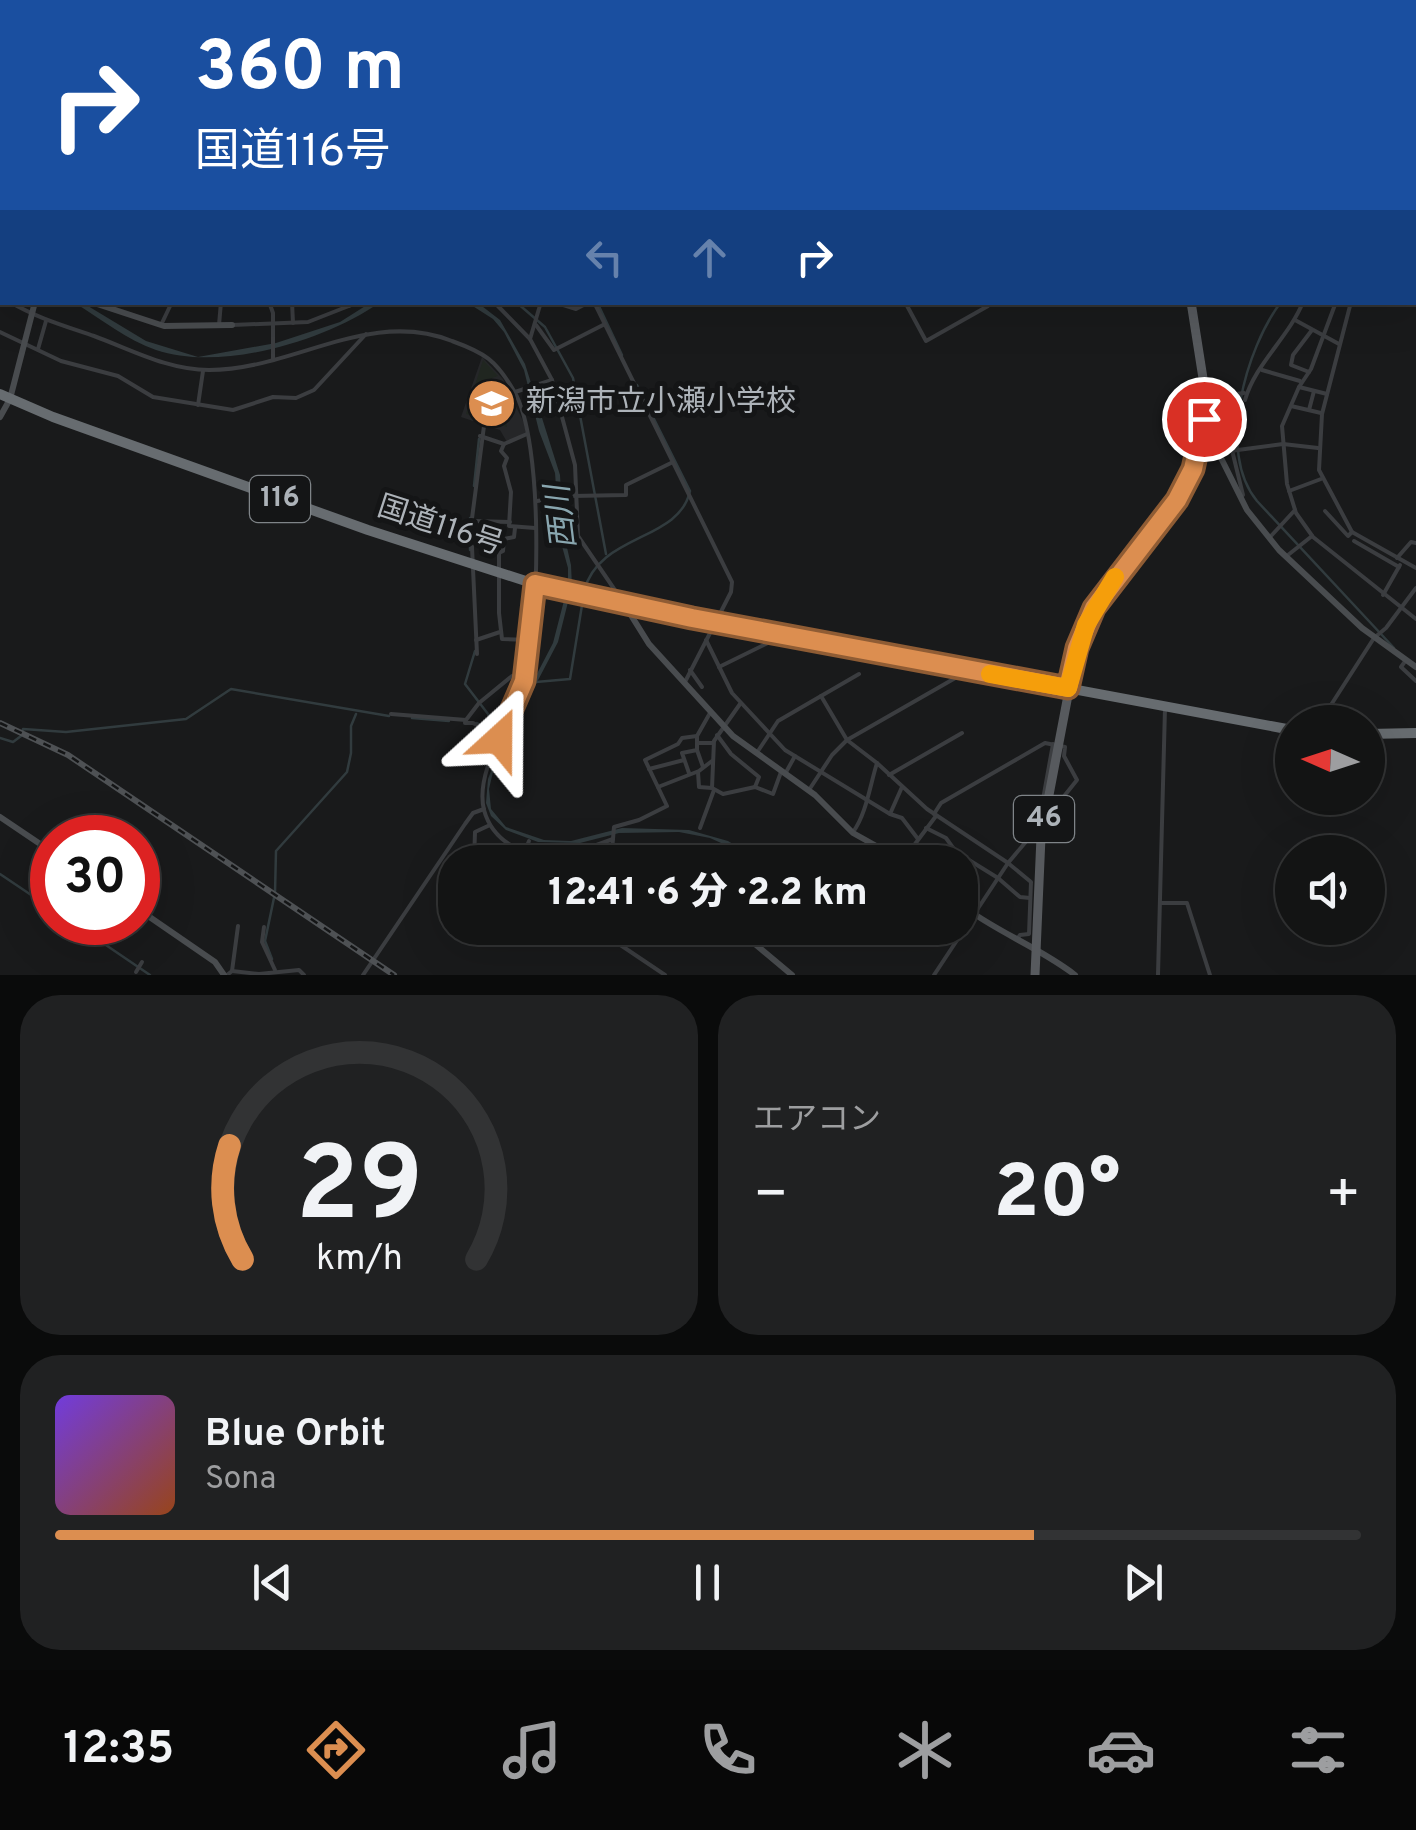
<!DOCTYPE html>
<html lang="ja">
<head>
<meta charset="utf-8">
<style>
  :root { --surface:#131414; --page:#202122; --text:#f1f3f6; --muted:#9d9ea0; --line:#323334; --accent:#dc8e50 }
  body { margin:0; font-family:Overpass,"Noto Sans JP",sans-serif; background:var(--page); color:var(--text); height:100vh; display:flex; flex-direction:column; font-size:38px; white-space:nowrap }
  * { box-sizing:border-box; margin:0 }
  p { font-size:32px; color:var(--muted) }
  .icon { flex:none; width:55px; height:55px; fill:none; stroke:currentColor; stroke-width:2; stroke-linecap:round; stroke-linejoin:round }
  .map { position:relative; height:975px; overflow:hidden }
  .sheet { display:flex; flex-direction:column; gap:20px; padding:20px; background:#0a0b0b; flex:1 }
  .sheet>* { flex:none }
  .hud { position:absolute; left:0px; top:0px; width:1418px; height:305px; box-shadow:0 10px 40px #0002,0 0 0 2px var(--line); background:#1a4fa0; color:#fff; overflow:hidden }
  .needle { width:65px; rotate:273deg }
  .controls { position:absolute; left:1275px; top:705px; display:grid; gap:20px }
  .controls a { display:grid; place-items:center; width:110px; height:110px; border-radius:50%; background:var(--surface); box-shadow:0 10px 40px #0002,0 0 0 2px var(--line); font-size:50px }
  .speed { position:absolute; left:30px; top:815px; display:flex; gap:20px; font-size:50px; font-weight:700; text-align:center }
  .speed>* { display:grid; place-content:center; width:130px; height:130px; border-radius:50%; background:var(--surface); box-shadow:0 10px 40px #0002,0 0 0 2px var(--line); line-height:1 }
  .speed .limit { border:15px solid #d22; background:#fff; color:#111 }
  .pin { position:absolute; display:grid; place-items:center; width:85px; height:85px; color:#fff; margin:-42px; border:5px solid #fff; border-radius:50%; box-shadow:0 2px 10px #0007 }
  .me { position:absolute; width:110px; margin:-55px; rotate:24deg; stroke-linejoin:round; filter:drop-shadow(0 0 8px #0008) }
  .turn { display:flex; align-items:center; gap:35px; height:210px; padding:0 30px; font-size:45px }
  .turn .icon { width:130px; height:130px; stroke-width:2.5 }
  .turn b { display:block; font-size:70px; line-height:85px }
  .lanes { display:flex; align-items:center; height:95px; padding:0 30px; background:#0003; justify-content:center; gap:50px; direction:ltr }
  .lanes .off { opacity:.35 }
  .big { font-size:75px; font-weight:800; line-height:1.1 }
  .sheet .tile { flex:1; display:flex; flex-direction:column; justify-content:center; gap:15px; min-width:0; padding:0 35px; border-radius:40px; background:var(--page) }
  .sheet .dial { align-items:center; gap:0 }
  .dial svg { height:260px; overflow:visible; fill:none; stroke:var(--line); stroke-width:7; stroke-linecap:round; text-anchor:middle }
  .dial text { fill:var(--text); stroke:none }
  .song { display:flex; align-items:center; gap:30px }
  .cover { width:120px; height:120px; border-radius:15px; background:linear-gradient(135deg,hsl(260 70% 55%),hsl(20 70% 35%)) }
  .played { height:10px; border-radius:5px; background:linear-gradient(90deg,var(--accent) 75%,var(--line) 75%) }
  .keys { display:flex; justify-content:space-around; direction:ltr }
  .heat { display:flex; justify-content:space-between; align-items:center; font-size:55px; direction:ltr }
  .sheet .tiles { flex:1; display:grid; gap:20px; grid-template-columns:1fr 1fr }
  .tile:last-child { grid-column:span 2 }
  .trip { position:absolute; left:438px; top:845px; width:540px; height:100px; border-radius:40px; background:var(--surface); box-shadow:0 10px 40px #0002,0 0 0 2px var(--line); font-weight:800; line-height:100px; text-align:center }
  .menu { display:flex; height:160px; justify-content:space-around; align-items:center; background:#080808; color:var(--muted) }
  .menu .icon { width:70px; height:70px }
  .menu .selected { color:var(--accent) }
  .menu b { font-size:45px; color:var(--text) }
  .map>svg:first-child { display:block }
  .built { fill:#252628 }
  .green { fill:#202620 }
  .water { fill:#313b3e }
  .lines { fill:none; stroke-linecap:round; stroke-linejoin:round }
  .stream { stroke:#313b3e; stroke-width:2.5 }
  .street { stroke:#3b3d40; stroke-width:4 }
  .secondary { stroke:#494c4f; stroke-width:6 }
  .primary { stroke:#575a5e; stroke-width:9 }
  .highway { stroke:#676c70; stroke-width:10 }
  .rail-casing { stroke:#4e5154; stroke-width:6 }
  .rail { stroke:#141516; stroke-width:2.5; stroke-dasharray:8; stroke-linecap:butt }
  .route-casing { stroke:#8f5c34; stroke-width:25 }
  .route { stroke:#dc8e50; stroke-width:18 }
  .slow { stroke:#f59e0b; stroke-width:18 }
  .labels { text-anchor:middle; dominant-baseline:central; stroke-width:10; stroke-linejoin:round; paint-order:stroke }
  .shield { fill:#141516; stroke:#7f8488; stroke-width:2.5 }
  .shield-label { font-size:28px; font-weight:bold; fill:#adb3b9 }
  .poi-label { font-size:30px; fill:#adb3b9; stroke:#141516; text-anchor:start }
  .street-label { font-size:30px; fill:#adb3b9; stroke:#141516 }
  .water-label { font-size:32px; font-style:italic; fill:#89a6af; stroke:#141516 }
</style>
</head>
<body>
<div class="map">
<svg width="1416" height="975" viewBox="0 0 1416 975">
  <rect width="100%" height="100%" fill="#191a1b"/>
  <polygon class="built" points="482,357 503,379 524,423 526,433 507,442 500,430 461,417"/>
  <polygon class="green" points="483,360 498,376 492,378 495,394 491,396 494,412 503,410 507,427 466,414"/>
  <g class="water">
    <path d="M 75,303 L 83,303 L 146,341 L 198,357 L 276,343 L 340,322 L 370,303 L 379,303 C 324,341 221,372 156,350 C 127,340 101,319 75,303 Z"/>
    <polygon points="468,303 478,303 500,320 525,364 560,475 563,530 571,565 572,586 558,642 511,732 493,772 489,789 491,809 506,827 544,840 571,841 622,828 689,830 728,841 763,862 710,838 679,832 619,833 580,843 538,842 506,830 491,816 486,803 488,779 503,739 553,643 568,585 568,568 560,539 555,473 539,431 524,370 504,332 493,319"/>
  </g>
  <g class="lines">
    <g class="stream">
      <polyline points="1160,0 1162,2"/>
      <polyline points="209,2 210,0"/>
      <polyline points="0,134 2,137"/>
      <polyline points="516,302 545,327 573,378 606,554"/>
      <polyline points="597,302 622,355"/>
      <path d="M 1281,302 C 1246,348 1216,452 1257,501 L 1394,648"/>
      <polyline points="474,486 479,439"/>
      <polyline points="470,550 470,518"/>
      <path d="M 584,591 C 599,533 679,542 690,491 L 637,385"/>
      <polyline points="475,651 465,684 498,727 497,731"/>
      <polyline points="536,682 570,679 583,599"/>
      <polyline points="412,718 449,721"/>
      <polyline points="477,723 501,735"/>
      <polyline points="0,738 13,742 21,736 23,729 66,732 186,719 231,689 389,716"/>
      <polyline points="0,874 52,909"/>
      <polyline points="72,922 150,975"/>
      <polyline points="272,959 265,941 275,893 276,851 347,772 351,753 351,726 356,714"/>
    </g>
    <g class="street">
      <polyline points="130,0 133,2"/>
      <polyline points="478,0 478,2"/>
      <polyline points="1230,0 1231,2"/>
      <polyline points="1281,0 1284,2"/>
      <polyline points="264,2 265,0"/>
      <polyline points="342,2 343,0"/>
      <polyline points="1252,2 1262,0"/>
      <polyline points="0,296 2,298"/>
      <path d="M 10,302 C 37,318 65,326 94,336 C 132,350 168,370 209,370 C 293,370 369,308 452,341 C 485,353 496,360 514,391 C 544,441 540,624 524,682 C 513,719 474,770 484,810 C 495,851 540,860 576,862"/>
      <polyline points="269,302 273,313 273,360"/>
      <polyline points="292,302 293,323"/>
      <polyline points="340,302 349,306"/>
      <polyline points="494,302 530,339 552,380 575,465 578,536 621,599"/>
      <polyline points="554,302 576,309 589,302"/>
      <polyline points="594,302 732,582 731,592 686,680"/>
      <polyline points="905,302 926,341 988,306"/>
      <polyline points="1336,302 1311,369 1299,387 1282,426 1287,484 1296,513 1313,537 1416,619"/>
      <polyline points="1351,302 1322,414 1319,470 1352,532 1416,568"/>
      <polyline points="1295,320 1339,344"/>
      <polyline points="161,325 172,302"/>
      <polyline points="219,325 221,302"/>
      <polyline points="232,325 308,322 359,302"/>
      <polyline points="536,325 554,350 605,324"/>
      <polyline points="0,332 61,361 118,376 153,397 233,410 273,397 296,398 314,390 366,334"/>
      <polyline points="530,339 541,302"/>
      <polyline points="38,349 46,321"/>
      <polyline points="1262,370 1300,381"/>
      <polyline points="1309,372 1291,365 1293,355 1312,330"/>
      <polyline points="1299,387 1327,394"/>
      <polyline points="515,392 552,380"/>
      <polyline points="1232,393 1228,434 1243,495"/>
      <polyline points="1205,398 1244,393"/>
      <path d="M 1245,400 C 1255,364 1289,337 1303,302"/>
      <polyline points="1209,403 1219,447 1217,450"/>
      <polyline points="198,405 203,371"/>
      <polyline points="1291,406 1321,413"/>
      <polyline points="1309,410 1314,391"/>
      <polyline points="480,436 504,444 527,434"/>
      <polyline points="504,444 501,451 507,458 504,466 511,492 509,526 535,528"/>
      <polyline points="1230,451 1283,444 1318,448"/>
      <polyline points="1289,491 1321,479"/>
      <polyline points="537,501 572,496 626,495 626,485 673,462"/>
      <polyline points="1325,511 1348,536 1352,532"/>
      <polyline points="472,521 510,522"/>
      <polyline points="515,528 514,537 504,539 503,551 499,553 499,613 502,639 530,640"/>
      <polyline points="1271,536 1295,510"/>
      <polyline points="1354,541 1399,567"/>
      <polyline points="1288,555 1312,536"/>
      <polyline points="1397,558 1411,542 1416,543"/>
      <polyline points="1383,595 1400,565"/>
      <polyline points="476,640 500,632"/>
      <polyline points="706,640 732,693 785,750 890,814 902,787"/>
      <polyline points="477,654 471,526 484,426"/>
      <polyline points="1406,660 1401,667 1416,681"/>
      <polyline points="719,667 778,638"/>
      <polyline points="690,670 702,687"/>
      <polyline points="821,696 847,740 877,763 927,809 1008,863 1031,882 1029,934 1020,935 1017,939"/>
      <polyline points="391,714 466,720"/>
      <polyline points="1320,722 1374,638 1386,628 1416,588"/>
      <polyline points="717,735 731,754 759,777 755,787"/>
      <polyline points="697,736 697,743 713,743"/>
      <polyline points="494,744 495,735 473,723 465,723 466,720 479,703 512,676 523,683"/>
      <polyline points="697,750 703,767"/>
      <polyline points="758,751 778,721 859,674"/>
      <polyline points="649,769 684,760"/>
      <polyline points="698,772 699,787 712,788 723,794 755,787 773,794 781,772"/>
      <polyline points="689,773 682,753 697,750 697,743"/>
      <polyline points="785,774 795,756"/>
      <polyline points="889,775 962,733"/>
      <polyline points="658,787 699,771 712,761"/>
      <polyline points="712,788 714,741 740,704"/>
      <polyline points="809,790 832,755 847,740 964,673"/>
      <polyline points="890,814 902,818 918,839"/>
      <polyline points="934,814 941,803 1045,743 1065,747 1064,756 1077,780 1053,810 1050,822 1036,823 1035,831 1008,863 934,975"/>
      <polyline points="700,828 714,790"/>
      <polyline points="926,828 946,838 956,852 998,878 1020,897 1030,898"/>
      <path d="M 853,832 C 866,815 870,785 877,763"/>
      <polyline points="1030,835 1033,823 1040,816 1053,744"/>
      <polyline points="524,853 529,841"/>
      <polyline points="474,857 489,853 499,862"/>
      <polyline points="903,860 936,816"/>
      <polyline points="474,862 475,832 490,825"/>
      <polyline points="509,862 522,852"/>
      <polyline points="578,862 578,847"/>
      <polyline points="593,862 591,847 613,839"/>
      <polyline points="611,862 614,827 639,820 667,806 645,760 678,744 682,738 697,736 710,713"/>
      <polyline points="1160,903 1187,903 1210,975"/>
      <polyline points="264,927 262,942 275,970"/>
      <polyline points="551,928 607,936 665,975"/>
      <polyline points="607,936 618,928"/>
      <polyline points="232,971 259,974 299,970 304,975"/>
      <polyline points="136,972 142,962"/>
      <polyline points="227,975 232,971 238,926"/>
      <polyline points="363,975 465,824 473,813 484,809"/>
      <polyline points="1158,975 1165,708"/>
    </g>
    <g class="secondary">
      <polyline points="165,0 165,2"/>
      <polyline points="0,250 2,251"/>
      <polyline points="91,302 164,326 232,325"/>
      <polyline points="0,417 10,399 35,302"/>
      <polyline points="1200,442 1217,450 1247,510 1279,550 1362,628 1416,667"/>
      <polyline points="624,604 649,644 733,736 815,795 853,833 905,862"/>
      <polyline points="0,817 52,852"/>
      <path d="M 960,904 C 996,932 1039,947 1075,975"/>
      <polyline points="138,909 215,962 224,975"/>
      <polyline points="736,928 792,975"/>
    </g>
    <g class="primary">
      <polyline points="1140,0 1140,2"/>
      <polyline points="1035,975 1041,837 1077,648 1101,595 1177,501 1198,453 1205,391 1191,302"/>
    </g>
    <g class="highway">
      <polyline points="0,394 53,417 368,530 535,584 692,618 1292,730"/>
      <polyline points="1368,734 1416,733"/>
    </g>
    <defs>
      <polyline id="rail" points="0,723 68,755 394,975"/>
    </defs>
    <use href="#rail" class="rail-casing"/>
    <use href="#rail" class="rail"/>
  </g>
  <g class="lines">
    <defs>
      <polyline id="route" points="499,739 524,681 535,584 692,618 1068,688 1077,648 1094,608 1177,500 1193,469 1204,419"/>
    </defs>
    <use href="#route" class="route-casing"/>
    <use href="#route" class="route"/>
    <polyline class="slow" points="990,674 1068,688 1086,625 1115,577"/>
  </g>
  <defs>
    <symbol id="school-disc" viewBox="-11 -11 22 22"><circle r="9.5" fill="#dc8e50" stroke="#141516"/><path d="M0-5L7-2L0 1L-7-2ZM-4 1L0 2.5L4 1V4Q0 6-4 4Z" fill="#fff"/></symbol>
  </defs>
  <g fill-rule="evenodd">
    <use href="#school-disc" x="464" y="376" width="55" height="55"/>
  </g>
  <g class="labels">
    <g class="shield">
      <rect x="250" y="476" width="60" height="46" rx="8"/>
      <rect x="1014" y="796" width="60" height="46" rx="8"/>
    </g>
    <g class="shield-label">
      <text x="280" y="499">116</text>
      <text x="1044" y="819">46</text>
    </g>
    <g class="poi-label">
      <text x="526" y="403">新潟市立小瀬小学校</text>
    </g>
    <g class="street-label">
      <text transform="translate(440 527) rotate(18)">国道116号</text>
    </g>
    <g class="water-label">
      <text transform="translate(563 517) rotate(-97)">西川</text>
    </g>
  </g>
</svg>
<div class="controls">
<a><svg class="needle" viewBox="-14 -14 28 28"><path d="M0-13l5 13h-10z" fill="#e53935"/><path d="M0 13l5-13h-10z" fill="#9d9ea0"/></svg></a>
<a><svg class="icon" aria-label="sound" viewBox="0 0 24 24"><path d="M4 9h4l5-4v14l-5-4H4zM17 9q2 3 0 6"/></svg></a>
</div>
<div class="speed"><div class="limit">30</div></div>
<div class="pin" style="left:1204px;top:419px;background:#d93025"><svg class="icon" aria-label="arrive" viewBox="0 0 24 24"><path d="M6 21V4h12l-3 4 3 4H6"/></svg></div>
<svg class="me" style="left:499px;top:739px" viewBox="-20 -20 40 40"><path d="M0-17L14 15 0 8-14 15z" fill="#dc8e50" stroke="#fff" stroke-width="4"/></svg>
<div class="trip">12:41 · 6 分 · 2.2 km</div>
<div class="hud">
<div class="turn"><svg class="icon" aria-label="right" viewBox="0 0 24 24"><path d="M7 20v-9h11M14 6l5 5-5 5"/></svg><div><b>360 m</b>国道116号</div></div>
<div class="lanes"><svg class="icon off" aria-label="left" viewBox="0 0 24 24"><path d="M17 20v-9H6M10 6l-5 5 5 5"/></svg><svg class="icon off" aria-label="ahead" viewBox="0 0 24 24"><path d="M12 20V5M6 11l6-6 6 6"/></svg><svg class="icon" aria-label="right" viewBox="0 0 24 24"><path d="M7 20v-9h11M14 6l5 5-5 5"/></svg></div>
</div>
</div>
<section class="sheet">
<div class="tiles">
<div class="tile dial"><svg viewBox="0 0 100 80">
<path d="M14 69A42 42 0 1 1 86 69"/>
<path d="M14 69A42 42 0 0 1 10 34" stroke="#dc8e50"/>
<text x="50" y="56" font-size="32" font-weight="700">29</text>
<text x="50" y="72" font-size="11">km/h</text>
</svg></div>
<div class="tile"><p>エアコン</p>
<div class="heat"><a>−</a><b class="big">20°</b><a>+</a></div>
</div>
<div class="tile">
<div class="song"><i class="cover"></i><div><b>Blue Orbit</b><p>Sona</p></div></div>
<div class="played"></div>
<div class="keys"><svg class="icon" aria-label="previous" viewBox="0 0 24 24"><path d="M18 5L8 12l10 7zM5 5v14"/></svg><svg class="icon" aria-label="pause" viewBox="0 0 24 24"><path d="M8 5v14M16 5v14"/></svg><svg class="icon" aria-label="next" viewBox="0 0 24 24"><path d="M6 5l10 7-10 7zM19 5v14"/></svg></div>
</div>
</div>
</section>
<nav class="menu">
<b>12:35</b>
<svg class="icon selected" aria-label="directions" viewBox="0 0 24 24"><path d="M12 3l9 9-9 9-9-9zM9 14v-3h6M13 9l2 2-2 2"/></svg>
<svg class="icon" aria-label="music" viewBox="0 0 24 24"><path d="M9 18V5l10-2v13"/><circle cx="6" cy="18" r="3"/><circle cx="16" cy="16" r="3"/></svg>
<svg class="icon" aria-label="phone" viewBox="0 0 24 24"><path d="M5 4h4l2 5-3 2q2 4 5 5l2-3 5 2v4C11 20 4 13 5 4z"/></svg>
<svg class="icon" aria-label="climate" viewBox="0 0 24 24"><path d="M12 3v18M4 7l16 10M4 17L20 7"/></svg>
<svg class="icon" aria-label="car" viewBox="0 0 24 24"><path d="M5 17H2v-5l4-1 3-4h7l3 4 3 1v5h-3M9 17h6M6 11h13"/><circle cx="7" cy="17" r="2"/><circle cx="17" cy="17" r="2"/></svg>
<svg class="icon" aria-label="filters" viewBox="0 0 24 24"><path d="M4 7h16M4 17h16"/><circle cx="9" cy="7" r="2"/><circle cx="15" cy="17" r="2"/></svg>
</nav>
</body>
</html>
